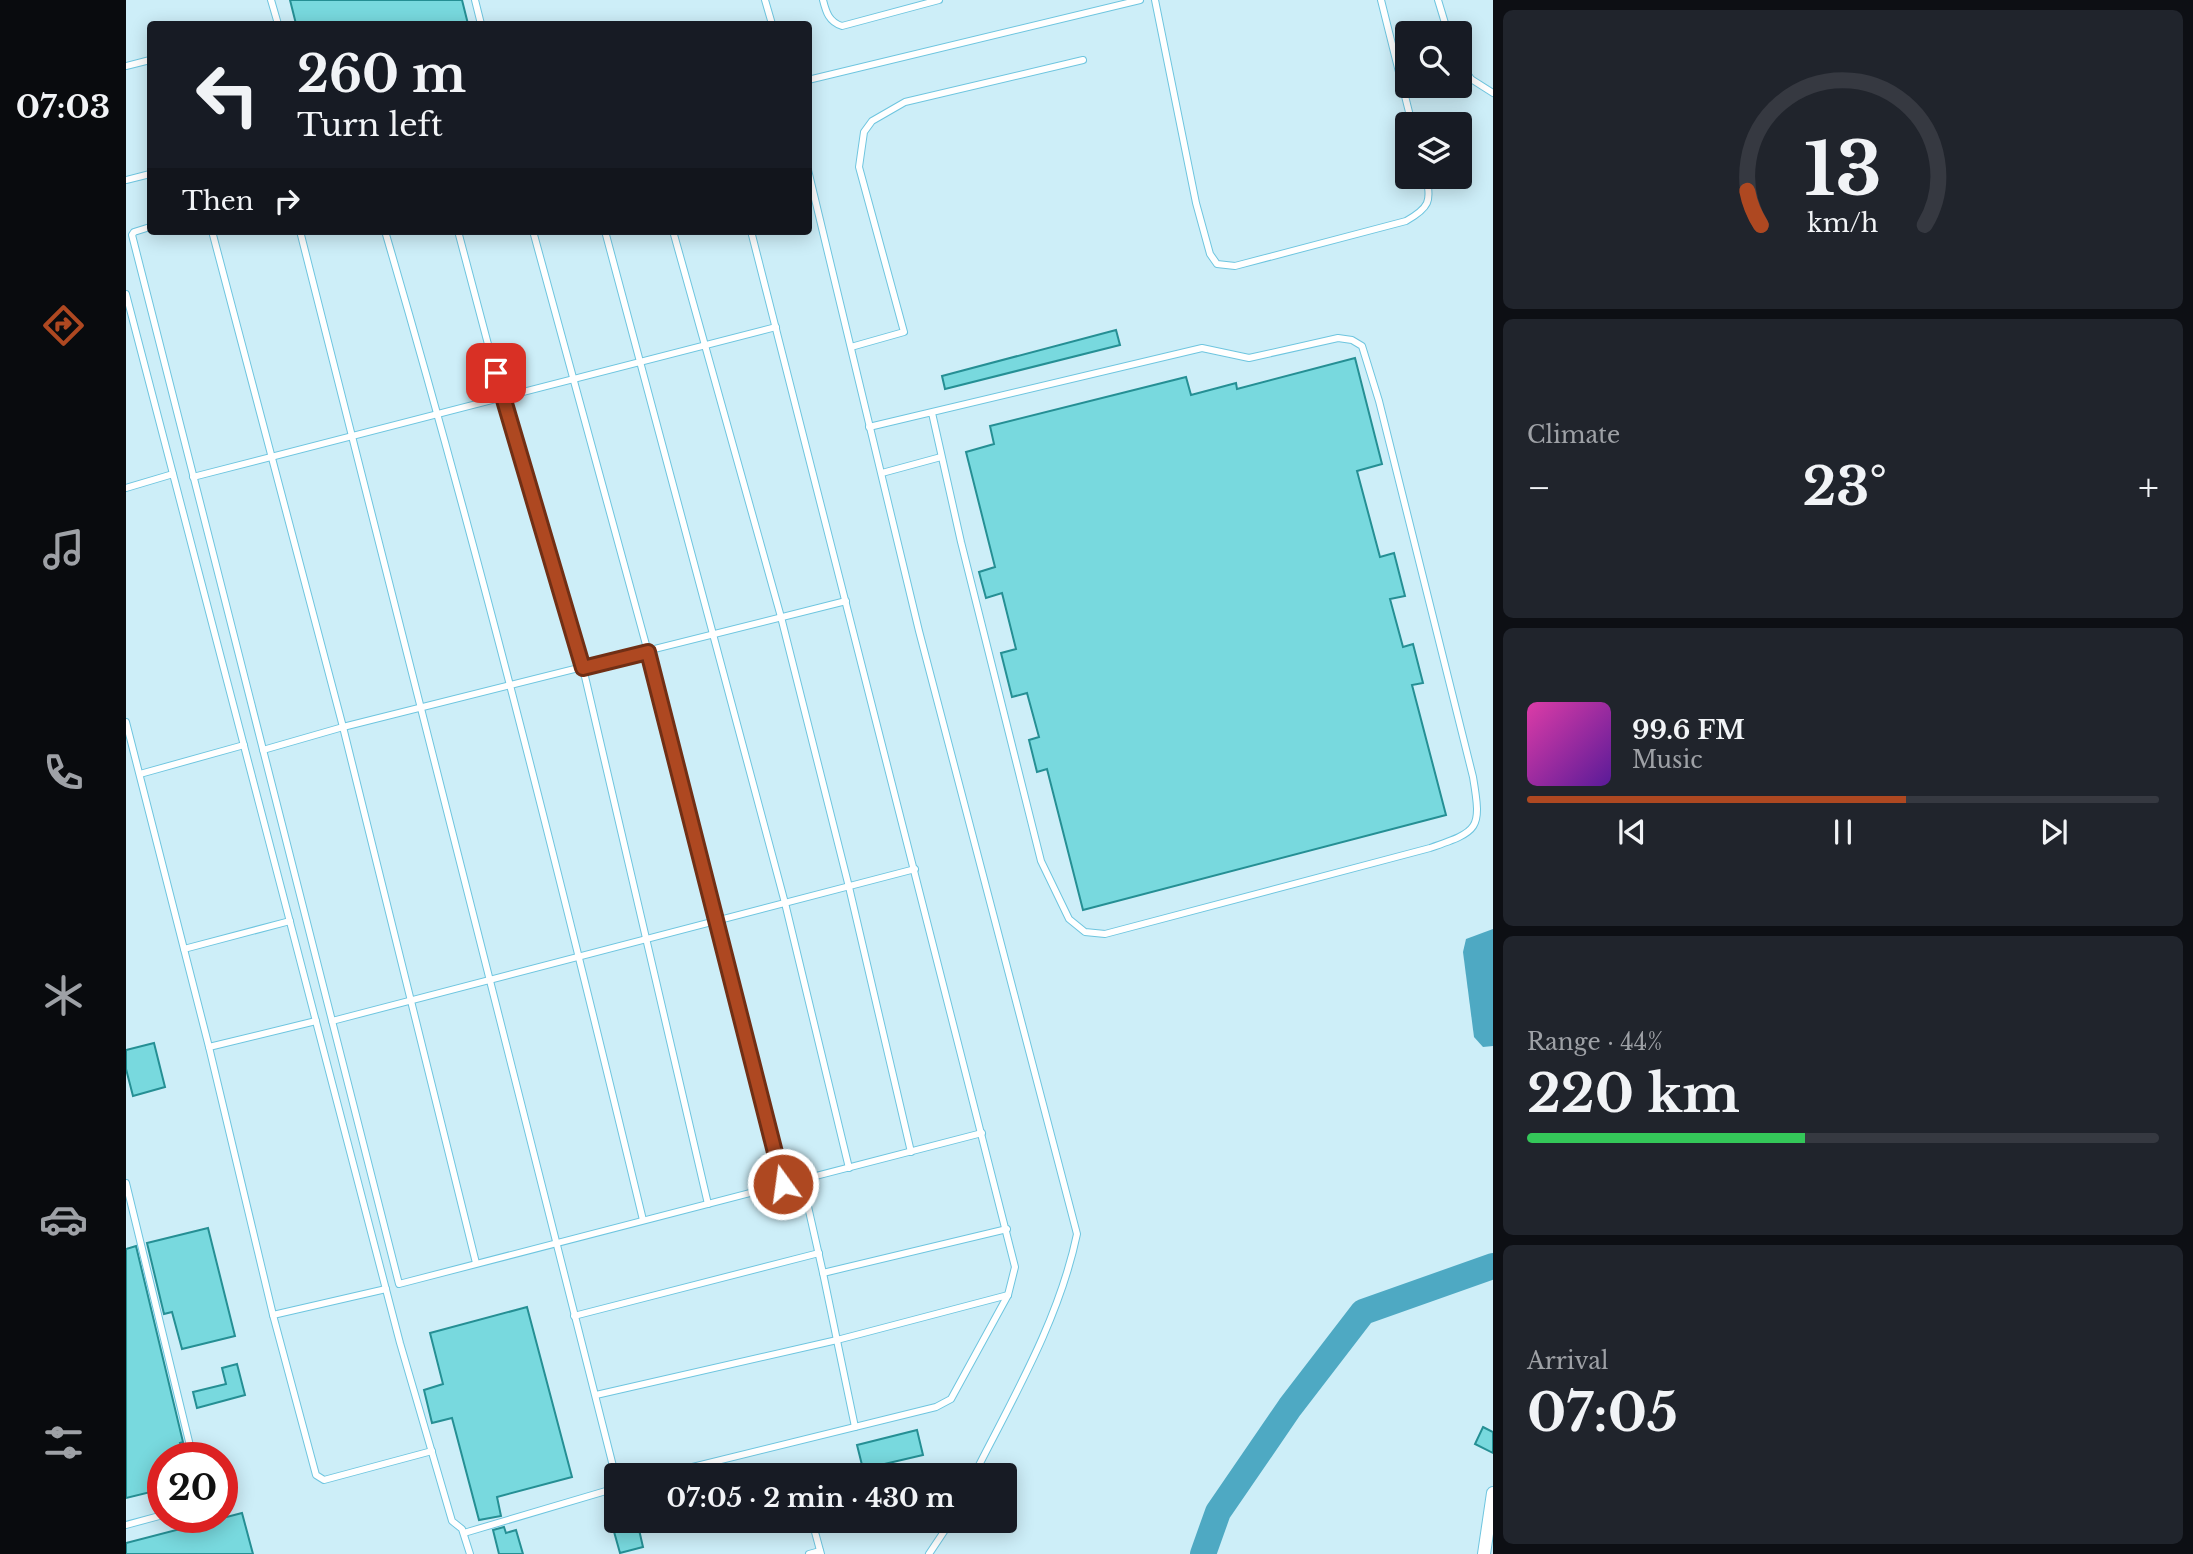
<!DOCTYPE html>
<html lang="en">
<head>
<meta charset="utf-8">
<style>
  :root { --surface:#171b24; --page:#20242c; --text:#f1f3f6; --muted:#9ea1a6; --line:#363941; --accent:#ae4821 }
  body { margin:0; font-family:"Libre Baskerville",serif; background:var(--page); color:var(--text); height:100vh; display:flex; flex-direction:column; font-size:26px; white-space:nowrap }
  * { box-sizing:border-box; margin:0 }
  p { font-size:23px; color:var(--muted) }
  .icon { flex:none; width:38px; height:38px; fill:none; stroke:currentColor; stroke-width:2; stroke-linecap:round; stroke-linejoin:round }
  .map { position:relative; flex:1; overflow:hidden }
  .panel { display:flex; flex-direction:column; gap:10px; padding:10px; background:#0d0f14; width:700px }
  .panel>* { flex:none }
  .top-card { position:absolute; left:21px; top:21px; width:665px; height:214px; border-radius:7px; box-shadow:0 4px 18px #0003; background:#171b24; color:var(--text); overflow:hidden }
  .buttons { position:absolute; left:1269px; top:21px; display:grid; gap:14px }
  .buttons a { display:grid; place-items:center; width:77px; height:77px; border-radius:7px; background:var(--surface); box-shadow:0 4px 18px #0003; font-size:35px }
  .speed { position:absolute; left:21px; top:1442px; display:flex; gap:14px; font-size:35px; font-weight:700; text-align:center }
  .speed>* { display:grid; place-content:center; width:91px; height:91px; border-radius:50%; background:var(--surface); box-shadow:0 4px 18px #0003; line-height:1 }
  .speed .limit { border:10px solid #d22; background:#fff; color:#111 }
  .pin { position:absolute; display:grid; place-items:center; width:60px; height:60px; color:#fff; margin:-30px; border-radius:14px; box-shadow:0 4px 10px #0006 }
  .me { position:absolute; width:77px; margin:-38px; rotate:346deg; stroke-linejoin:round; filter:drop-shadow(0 0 5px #0008) }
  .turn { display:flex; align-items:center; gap:24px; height:147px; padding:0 35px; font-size:32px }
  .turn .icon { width:91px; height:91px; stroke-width:2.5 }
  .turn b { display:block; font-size:49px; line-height:60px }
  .then { display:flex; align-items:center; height:66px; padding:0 35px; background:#0003; gap:14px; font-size:26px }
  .big { font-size:52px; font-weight:700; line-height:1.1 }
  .panel .card { flex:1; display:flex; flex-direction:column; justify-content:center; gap:10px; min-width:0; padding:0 24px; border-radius:10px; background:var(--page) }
  .panel .dial { align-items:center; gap:0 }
  .dial svg { height:182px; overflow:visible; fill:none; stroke:var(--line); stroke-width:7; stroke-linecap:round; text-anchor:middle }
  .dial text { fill:var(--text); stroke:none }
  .song { display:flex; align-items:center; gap:21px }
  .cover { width:84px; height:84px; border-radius:10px; background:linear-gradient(135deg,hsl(320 70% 55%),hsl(270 70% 35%)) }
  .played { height:7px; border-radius:4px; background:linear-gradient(90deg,var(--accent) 60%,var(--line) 60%) }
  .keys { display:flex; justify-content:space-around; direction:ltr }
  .heat { display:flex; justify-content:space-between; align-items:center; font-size:38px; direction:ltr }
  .charge { height:10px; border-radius:5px; background:linear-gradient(90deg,#34c759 44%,var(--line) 0) }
  .trip { position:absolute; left:478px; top:1463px; width:413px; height:70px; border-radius:7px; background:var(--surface); box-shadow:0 4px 18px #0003; font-weight:700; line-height:70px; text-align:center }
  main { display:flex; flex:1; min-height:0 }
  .menu { display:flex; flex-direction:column; width:126px; justify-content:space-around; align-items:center; background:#090b0e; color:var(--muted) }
  .menu .icon { width:49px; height:49px }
  .menu .active { color:var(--accent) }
  .menu b { font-size:32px; color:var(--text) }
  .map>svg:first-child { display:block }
  .water { fill:#4ea9c3 }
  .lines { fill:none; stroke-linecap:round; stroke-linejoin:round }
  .river { stroke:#4ea9c3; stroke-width:26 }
  .building { fill:#78d9de; stroke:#258f94; stroke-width:2 }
  .service-casing { stroke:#6ec5df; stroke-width:8 }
  .minor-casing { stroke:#6ec5df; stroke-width:14 }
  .service { stroke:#fff; stroke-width:6 }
  .minor { stroke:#fff; stroke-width:12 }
  .route-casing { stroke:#712f15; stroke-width:18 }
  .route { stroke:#ae4821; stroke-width:12 }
</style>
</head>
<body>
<main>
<nav class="menu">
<b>07:03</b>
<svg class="icon active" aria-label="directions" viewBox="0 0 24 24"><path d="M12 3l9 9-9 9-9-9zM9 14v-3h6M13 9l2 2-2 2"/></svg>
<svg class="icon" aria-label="music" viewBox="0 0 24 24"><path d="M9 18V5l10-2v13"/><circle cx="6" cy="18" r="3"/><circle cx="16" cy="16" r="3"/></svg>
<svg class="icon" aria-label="phone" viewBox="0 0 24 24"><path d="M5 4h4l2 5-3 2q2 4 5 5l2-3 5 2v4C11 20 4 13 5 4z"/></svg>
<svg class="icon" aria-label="climate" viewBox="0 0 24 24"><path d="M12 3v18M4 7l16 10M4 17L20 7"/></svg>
<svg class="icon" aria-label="car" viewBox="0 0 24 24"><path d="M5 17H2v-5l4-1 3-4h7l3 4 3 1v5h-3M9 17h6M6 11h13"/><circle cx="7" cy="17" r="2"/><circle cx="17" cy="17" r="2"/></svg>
<svg class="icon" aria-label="filters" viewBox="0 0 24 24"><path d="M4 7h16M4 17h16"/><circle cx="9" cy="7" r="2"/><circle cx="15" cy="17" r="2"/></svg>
</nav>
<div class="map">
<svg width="1367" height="1554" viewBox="0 0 1367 1554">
  <rect width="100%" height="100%" fill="#cdeef8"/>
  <polygon class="water" points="1367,929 1367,1046 1357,1047 1348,1037 1337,952 1340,939"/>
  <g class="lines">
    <polyline class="river" points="1077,1554 1092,1512 1164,1407 1237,1312 1367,1266"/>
  </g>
  <g class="building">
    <polygon points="164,0 336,0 342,24 170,24"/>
    <polygon points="990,330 994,345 819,389 816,376"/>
    <polygon points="1229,358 1256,464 1231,471 1254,557 1268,553 1279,596 1264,599 1277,647 1287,644 1297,683 1286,685 1320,815 957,910 921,769 911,772 903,740 913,737 901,693 886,697 875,653 890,649 876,593 860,598 853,572 869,567 840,452 868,444 864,426 1060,377 1065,395 1110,383 1111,389"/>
    <polygon points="28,1043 39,1087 7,1096 0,1069 0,1050"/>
    <polygon points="82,1228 109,1336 56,1349 46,1312 38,1314 21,1243"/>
    <polygon points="10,1246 57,1442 54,1443 58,1458 37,1458 37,1489 0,1498 0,1249"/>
    <polygon points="401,1307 446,1477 371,1497 375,1516 353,1520 326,1418 306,1423 298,1390 317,1384 304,1333"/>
    <polygon points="111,1364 119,1395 71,1408 67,1392 100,1384 96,1368"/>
    <polygon points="1357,1427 1367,1432 1367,1453 1349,1444"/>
    <polygon points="791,1430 797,1455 737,1469 731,1445"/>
    <polygon points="116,1513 127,1554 0,1554 0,1543"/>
    <polygon points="485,1521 511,1521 517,1547 494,1553"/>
    <polygon points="378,1527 380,1533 390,1530 397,1554 373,1554 367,1530"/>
  </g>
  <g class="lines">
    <defs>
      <g id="service">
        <polyline points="145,0 152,24"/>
        <polyline points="349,0 355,24"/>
        <polyline points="639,0 646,24"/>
        <path d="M 697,0 C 700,12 703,22 716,26 L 813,0"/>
        <path d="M 1029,0 L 1070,203 L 1084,254 L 1091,264 L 1109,266 L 1280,221 C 1303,208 1306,201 1300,177"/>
        <polyline points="1255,0 1286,124"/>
        <polyline points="1312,0 1322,33"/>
        <polyline points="1334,63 1345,79 1367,93"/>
        <polyline points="0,66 24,60"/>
        <polyline points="682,80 1014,0"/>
        <path d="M 682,170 L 793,631 L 951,1234 C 933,1320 887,1398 848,1475"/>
        <polyline points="0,180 24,174"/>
        <polyline points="24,227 8,232 6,235 273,1284 856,1133"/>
        <polyline points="86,231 217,727 350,1263"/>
        <polyline points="174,231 490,1478"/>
        <path d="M 259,231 C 355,558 437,889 517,1220"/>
        <polyline points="332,231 376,397 457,668 582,1204"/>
        <polyline points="407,231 522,652 657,1184"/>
        <polyline points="479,231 659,903 723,1168"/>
        <polyline points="547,231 655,617 723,887 785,1152"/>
        <polyline points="0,294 274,1343 326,1521 336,1529 344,1554"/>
        <polyline points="725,347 778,332 733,167 738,132 746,121 779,102 957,60"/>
        <path d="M 743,427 L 1076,348 L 1123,358 L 1212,338 L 1226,340 L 1236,346 L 1253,401 L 1347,777 C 1356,830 1353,831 1304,848 L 979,934 L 959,932 L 943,919 L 915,861 L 835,542 L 806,413"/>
        <polyline points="756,473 815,457"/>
        <polyline points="67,477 650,327"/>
        <polyline points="0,488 47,474"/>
        <polyline points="0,722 83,1047 147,1315 190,1475 198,1480 306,1451"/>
        <polyline points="137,750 217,727 720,601"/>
        <polyline points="14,774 118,745"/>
        <polyline points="58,949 164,921"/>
        <polyline points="206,1021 789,869"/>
        <polyline points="83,1047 190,1021"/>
        <polyline points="676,1180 697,1273 881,1229"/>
        <polyline points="0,1183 67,1458"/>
        <polyline points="697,1273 729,1427"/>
        <polyline points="147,1315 260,1289"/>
        <polyline points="448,1316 693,1253"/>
        <polyline points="470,1395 711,1340 882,1295"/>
        <polyline points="534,1475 810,1407 825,1399 882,1295 889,1267 625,231"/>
        <polyline points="686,1521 695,1554"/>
        <polyline points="0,1525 37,1515"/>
        <polyline points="338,1533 490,1488"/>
        <polyline points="683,1554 694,1551"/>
        <polyline points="803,1554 825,1521"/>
      </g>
      <polyline id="minor" points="1358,1554 1367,1493"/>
    </defs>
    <use href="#service" class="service-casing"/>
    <use href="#minor" class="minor-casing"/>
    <use href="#service" class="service"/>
    <use href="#minor" class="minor"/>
  </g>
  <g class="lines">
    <defs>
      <polyline id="route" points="370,373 457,668 522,652 657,1184"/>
    </defs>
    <use href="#route" class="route-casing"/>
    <use href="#route" class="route"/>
  </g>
</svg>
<div class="buttons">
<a><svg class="icon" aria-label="search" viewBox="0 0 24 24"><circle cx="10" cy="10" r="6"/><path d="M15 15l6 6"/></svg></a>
<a><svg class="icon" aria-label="layers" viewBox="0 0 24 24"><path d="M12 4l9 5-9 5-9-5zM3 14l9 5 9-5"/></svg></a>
</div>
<div class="speed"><div class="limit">20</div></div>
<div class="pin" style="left:370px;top:373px;background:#d93025"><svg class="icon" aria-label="arrive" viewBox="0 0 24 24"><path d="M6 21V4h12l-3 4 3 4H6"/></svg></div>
<svg class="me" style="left:657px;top:1184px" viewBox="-20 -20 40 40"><circle r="17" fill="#ae4821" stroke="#fff" stroke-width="3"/><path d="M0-11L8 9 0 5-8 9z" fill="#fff"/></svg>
<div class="trip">07:05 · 2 min · 430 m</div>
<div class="top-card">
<div class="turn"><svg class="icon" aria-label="left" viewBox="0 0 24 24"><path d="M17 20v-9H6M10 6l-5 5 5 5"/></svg><div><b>260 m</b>Turn left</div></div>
<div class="then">Then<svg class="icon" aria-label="right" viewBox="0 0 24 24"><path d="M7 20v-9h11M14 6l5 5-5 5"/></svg></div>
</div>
</div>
<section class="panel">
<div class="card dial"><svg viewBox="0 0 100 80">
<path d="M14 69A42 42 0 1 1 86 69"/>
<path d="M14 69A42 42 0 0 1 8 54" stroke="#ae4821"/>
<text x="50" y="56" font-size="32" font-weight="700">13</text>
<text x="50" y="72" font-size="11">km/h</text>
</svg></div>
<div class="card"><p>Climate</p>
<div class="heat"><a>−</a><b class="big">23°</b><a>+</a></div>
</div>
<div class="card">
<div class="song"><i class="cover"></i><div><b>99.6 FM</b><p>Music</p></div></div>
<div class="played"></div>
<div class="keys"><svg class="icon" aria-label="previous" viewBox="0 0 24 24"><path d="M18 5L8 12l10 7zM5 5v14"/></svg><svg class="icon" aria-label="pause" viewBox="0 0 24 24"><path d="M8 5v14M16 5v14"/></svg><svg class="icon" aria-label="next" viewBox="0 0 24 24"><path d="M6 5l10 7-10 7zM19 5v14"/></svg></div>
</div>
<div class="card"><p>Range · 44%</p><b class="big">220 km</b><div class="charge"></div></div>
<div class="card"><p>Arrival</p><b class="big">07:05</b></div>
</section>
</main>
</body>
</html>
